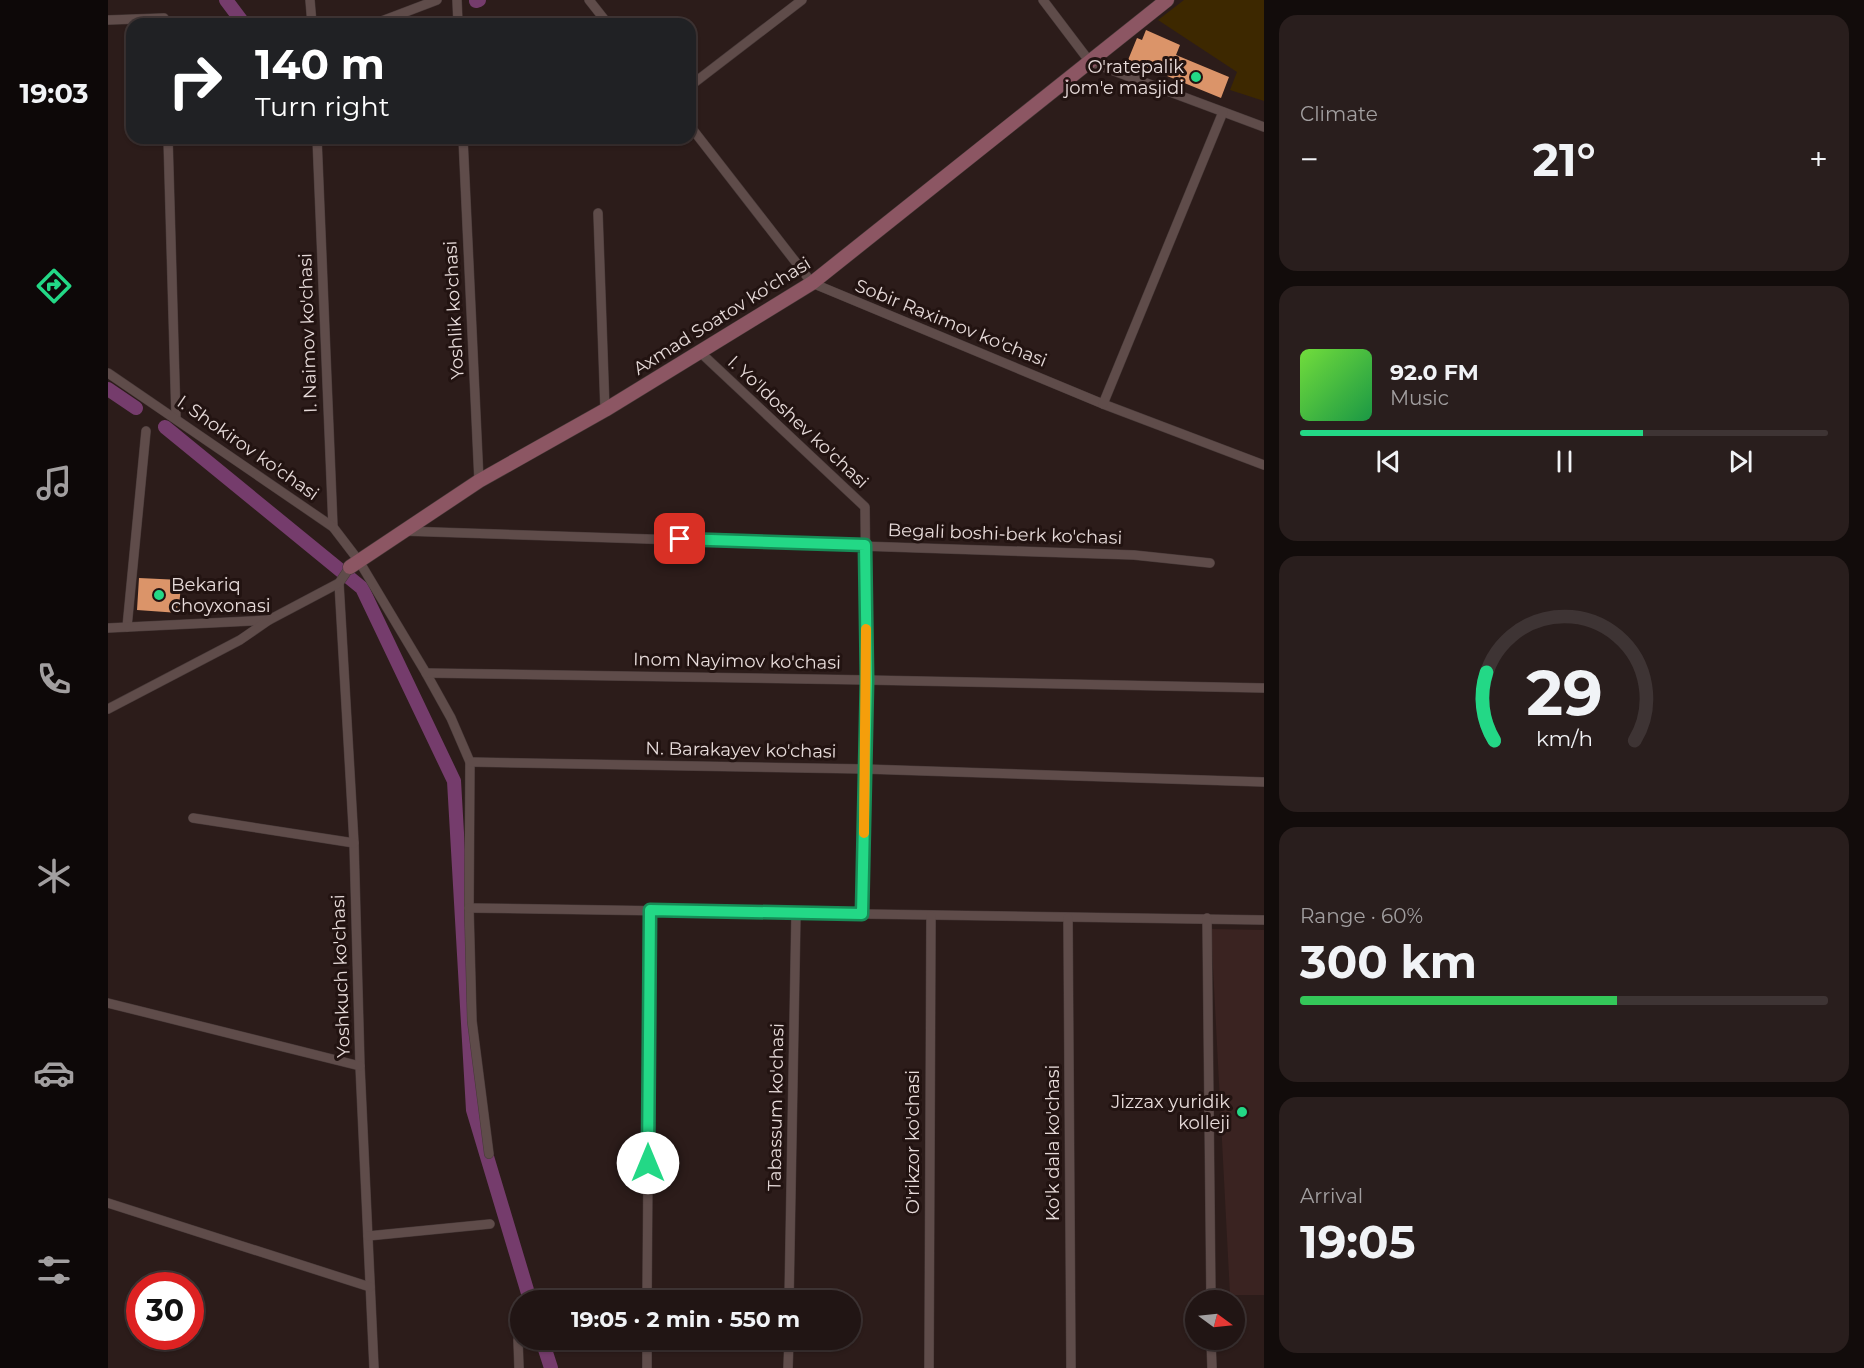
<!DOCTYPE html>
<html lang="en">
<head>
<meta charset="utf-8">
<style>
  :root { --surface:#211514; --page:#291e1d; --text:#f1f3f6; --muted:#a29fa0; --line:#3e3434; --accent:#23d886 }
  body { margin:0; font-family:Montserrat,sans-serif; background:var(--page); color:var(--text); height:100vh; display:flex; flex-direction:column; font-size:22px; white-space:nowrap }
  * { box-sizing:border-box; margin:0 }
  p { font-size:20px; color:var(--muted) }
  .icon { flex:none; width:33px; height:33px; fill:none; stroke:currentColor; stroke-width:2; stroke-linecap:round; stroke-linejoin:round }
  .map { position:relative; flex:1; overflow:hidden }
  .sheet { display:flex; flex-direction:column; gap:15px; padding:15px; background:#120c0b; width:600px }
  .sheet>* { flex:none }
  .top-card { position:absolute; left:18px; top:18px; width:570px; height:126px; border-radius:18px; box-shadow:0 2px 4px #0004,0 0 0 2px var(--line); background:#202124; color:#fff; overflow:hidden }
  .needle { width:39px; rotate:105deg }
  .controls { position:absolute; left:1077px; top:1290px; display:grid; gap:12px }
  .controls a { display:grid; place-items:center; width:60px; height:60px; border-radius:50%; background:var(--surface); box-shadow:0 2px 4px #0004,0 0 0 2px var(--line); font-size:30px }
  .speed { position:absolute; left:18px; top:1272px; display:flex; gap:12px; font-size:30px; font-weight:700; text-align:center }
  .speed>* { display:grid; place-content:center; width:78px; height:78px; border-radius:50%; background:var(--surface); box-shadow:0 2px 4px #0004,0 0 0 2px var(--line); line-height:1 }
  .speed .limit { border:9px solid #d22; background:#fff; color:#111 }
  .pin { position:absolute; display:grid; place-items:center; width:51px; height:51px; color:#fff; margin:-26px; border-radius:12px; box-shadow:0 3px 9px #0006 }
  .me { position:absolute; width:66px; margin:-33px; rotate:0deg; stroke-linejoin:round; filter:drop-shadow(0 0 4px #0008) }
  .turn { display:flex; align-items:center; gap:21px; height:126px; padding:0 30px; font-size:27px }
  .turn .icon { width:78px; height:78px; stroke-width:2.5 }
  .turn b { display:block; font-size:42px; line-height:51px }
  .big { font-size:45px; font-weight:700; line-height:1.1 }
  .sheet .tile { flex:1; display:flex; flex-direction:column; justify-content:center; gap:9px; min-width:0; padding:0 21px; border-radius:18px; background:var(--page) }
  .sheet .dial { align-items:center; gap:0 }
  .dial svg { height:156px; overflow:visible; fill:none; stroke:var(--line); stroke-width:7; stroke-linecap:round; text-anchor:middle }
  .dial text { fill:var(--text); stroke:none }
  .song { display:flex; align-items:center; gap:18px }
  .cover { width:72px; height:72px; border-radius:9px; background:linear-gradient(135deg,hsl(100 70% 55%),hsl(140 70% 35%)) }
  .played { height:6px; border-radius:3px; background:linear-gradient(90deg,var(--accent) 65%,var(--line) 65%) }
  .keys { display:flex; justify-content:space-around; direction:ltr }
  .heat { display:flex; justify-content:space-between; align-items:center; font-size:33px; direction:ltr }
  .charge { height:9px; border-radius:4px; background:linear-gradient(90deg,#34c759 60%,var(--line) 0) }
  .trip { position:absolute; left:402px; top:1290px; width:351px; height:60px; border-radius:30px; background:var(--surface); box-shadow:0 2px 4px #0004,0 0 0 2px var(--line); font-weight:700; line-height:60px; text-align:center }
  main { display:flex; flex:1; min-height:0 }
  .menu { display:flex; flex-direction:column; width:108px; justify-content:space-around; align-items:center; background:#0d0808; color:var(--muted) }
  .menu .icon { width:42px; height:42px }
  .menu .active { color:var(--accent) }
  .menu b { font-size:27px; color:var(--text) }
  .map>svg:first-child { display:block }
  .built { fill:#3a2321 }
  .green { fill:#3d2800 }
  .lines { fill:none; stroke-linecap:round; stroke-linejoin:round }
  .canal { stroke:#753c6c; stroke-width:14 }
  .building { fill:#db9469 }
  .street-casing { stroke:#473938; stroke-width:10 }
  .secondary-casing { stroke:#473938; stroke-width:15 }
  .street { stroke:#5f4c4a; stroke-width:9 }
  .secondary { stroke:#8c5663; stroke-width:14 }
  .route-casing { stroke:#178c57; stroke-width:15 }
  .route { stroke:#23d886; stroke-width:10 }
  .slow { stroke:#f59e0b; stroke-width:10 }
  .poi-dot { fill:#23d886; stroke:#221311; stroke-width:2 }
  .labels { text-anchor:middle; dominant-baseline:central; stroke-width:6; stroke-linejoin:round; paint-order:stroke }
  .poi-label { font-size:18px; fill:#e7dbda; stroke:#221311; text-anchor:end }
  .street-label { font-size:18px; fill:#e7dbda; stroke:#221311 }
</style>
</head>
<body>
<main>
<nav class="menu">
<b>19:03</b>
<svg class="icon active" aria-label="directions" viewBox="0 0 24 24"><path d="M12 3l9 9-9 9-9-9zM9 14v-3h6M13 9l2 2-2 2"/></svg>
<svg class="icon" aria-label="music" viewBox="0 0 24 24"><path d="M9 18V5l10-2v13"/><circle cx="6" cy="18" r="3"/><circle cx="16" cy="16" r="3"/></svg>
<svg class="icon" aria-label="phone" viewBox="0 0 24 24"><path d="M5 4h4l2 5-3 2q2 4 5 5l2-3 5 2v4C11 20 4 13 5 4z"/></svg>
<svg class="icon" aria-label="climate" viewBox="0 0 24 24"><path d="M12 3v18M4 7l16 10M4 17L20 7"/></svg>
<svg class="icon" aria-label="car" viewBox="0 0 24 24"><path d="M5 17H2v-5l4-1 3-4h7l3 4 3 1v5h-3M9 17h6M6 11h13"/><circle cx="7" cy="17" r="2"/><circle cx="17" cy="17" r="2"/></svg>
<svg class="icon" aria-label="filters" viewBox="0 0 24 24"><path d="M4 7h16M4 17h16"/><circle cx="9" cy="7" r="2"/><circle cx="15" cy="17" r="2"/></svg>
</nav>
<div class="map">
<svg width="1156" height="1368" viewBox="0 0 1156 1368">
  <rect width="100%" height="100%" fill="#2c1c1a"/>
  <polygon class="built" points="1103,929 1156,930 1156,1295 1122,1295"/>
  <polygon class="green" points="1076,0 1156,0 1156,101 1122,90 1129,72 1050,20"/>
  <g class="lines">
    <g class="canal">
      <polyline points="118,0 136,24"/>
      <polyline points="368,1 371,0"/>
      <polyline points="0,389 28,408"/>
      <polyline points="57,427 254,588 346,781 365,1110 422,1300"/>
      <polyline points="434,1340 443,1368"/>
    </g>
  </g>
  <g class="building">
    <polygon points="1038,30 1072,45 1068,55 1121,77 1113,98 1020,60 1029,38 1034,40"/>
    <polygon points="31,578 73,580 71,613 29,610"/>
  </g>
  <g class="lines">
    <defs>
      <g id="street">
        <polyline points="202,0 204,24"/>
        <polyline points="349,0 350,24"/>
        <polyline points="481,0 500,24"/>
        <polyline points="935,0 982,62 1156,127"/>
        <polyline points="0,20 56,18 56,24"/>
        <polyline points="266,24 329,0"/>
        <polyline points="582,86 694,0"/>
        <polyline points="582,126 704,283 995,404 1156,465"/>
        <polyline points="60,138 68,418"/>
        <polyline points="209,138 225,527"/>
        <polyline points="355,138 371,481"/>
        <polyline points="490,213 497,410"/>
        <polyline points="593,353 757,507 759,680 755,914"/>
        <polyline points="0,373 225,527 251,561 318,673 343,718 362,762 361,908 364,1021 381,1154"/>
        <polyline points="995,404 1115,112"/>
        <polyline points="295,531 1026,555 1102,563"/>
        <polyline points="231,583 246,843 252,1066 266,1368"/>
        <polyline points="19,627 38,431"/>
        <polyline points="0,628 161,620"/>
        <polyline points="318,673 759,680 1156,688"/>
        <polyline points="0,709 132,640 161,620 231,583 242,567"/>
        <polyline points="362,762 757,769 1156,782"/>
        <polyline points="85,818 246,843"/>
        <polyline points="361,908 1156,920"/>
        <polyline points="960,918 963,1368"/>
        <polyline points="1099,918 1103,1300"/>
        <polyline points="0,1003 252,1066"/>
        <polyline points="0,1203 262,1287"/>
        <polyline points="260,1236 382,1224"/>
        <polyline points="539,1300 542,910"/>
        <polyline points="681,1300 688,913"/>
        <polyline points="410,1340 411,1368"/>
        <polyline points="1103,1340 1104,1368"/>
        <polyline points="539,1368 539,1340"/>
        <polyline points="680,1368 681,1340"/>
        <polyline points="821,1368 823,916"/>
      </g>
      <polyline id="secondary" points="242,567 371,481 497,410 704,283 1059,0"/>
    </defs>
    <use href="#street" class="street-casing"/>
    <use href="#secondary" class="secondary-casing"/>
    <use href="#street" class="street"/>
    <use href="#secondary" class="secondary"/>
  </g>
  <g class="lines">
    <defs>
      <polyline id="route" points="540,1163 542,910 754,914 759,680 757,545 572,539"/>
    </defs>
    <use href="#route" class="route-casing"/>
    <use href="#route" class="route"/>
    <polyline class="slow" points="756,833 758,629"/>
  </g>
  <g class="poi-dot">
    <circle cx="1088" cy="77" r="6"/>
    <circle cx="51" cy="595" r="6"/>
    <circle cx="1134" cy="1112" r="6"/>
  </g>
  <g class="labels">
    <g class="poi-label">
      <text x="1076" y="67">O'ratepalik<tspan x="1076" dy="21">jom'e masjidi</tspan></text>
      <text x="63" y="585" text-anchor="start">Bekariq<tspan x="63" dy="21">choyxonasi</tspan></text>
      <text x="1122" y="1102">Jizzax yuridik<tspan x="1122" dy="21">kolleji</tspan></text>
    </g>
    <g class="street-label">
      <text transform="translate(346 310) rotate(-93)">Yoshlik ko'chasi</text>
      <text transform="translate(614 316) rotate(-32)">Axmad Soatov ko'chasi</text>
      <text transform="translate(843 323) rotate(22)">Sobir Raximov ko'chasi</text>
      <text transform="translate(200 333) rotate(-92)">I. Naimov ko'chasi</text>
      <text transform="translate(690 422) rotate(43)">I. Yo'ldoshev ko'chasi</text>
      <text transform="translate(140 448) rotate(35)">I. Shokirov ko'chasi</text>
      <text transform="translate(897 534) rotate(2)">Begali boshi-berk ko'chasi</text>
      <text transform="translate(629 661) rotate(1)">Inom Nayimov ko'chasi</text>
      <text transform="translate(633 750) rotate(1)">N. Barakayev ko'chasi</text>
      <text transform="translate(233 976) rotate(-92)">Yoshkuch ko'chasi</text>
      <text transform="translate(668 1107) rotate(-89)">Tabassum ko'chasi</text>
      <text transform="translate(805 1142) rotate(-90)">O'rikzor ko'chasi</text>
      <text transform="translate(945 1143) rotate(-90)">Ko'k dala ko'chasi</text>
    </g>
  </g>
</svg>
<div class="controls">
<a><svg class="needle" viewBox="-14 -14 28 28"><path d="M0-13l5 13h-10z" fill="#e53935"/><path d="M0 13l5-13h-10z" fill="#a29fa0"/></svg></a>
</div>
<div class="speed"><div class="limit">30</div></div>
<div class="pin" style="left:572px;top:539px;background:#d93025"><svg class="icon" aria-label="arrive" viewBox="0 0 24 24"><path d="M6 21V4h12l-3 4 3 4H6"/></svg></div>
<svg class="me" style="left:540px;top:1163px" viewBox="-20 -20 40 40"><circle r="19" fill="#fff"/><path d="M0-13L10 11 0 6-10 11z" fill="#23d886"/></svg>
<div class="trip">19:05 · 2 min · 550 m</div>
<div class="top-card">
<div class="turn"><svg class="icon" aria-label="right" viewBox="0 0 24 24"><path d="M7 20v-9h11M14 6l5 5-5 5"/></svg><div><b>140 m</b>Turn right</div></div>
</div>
</div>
<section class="sheet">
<div class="tile"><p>Climate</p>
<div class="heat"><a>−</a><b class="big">21°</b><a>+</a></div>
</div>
<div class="tile">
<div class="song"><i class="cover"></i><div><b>92.0 FM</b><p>Music</p></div></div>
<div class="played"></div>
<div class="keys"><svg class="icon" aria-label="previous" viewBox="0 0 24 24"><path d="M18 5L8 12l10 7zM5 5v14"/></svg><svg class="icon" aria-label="pause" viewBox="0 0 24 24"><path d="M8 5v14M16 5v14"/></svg><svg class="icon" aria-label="next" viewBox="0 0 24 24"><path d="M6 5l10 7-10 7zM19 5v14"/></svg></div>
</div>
<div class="tile dial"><svg viewBox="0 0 100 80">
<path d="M14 69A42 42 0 1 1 86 69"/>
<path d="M14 69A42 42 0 0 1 10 34" stroke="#23d886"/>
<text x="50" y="56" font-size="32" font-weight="700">29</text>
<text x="50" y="72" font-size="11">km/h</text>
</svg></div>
<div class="tile"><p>Range · 60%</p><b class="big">300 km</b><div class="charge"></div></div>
<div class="tile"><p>Arrival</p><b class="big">19:05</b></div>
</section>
</main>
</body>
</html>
